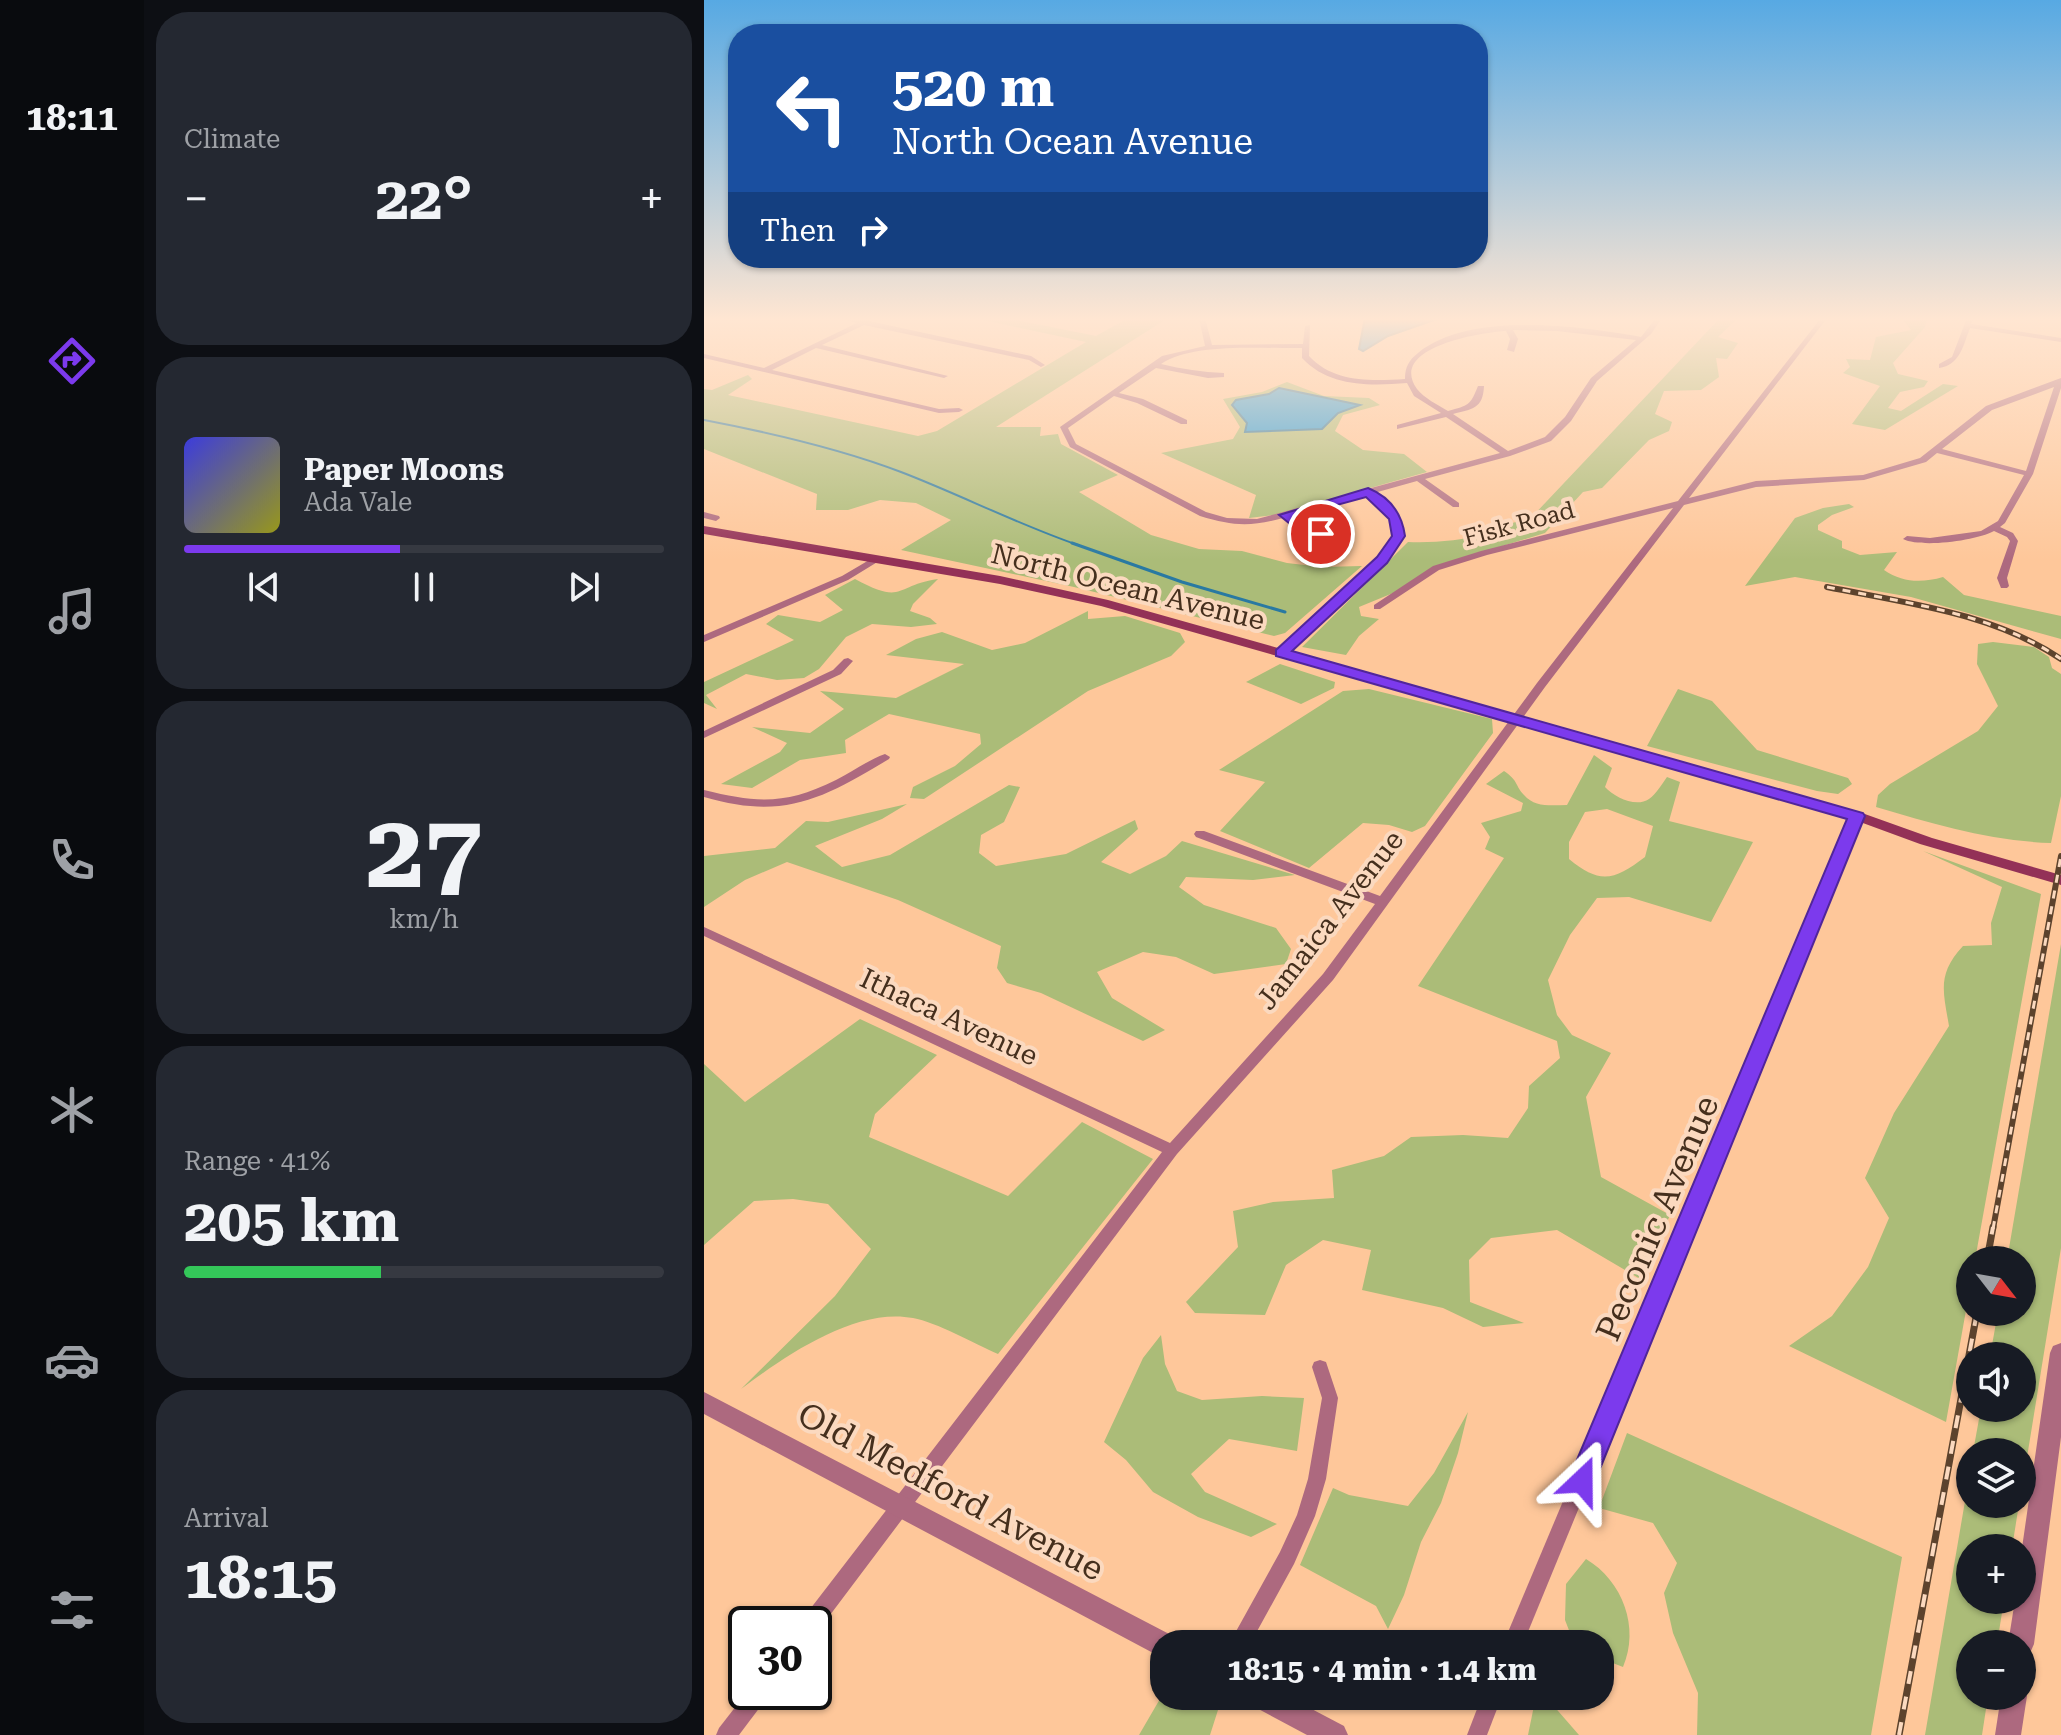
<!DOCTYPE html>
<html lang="en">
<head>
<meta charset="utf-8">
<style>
  :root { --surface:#171b24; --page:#242831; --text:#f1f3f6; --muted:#9ea1a6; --line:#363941; --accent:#7c3aed }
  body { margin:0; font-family:"Roboto Serif",serif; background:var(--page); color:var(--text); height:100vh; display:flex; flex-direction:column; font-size:30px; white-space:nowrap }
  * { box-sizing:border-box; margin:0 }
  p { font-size:26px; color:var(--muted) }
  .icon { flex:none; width:44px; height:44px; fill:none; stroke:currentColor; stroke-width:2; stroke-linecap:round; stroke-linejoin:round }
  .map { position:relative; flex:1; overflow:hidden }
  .sheet { display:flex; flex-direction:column; gap:12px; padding:12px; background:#0d0f14; width:560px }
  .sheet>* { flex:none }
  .hud { position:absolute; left:24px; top:24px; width:760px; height:244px; border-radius:32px; box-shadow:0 2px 6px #0004; background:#1a4fa0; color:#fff; overflow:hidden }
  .needle { width:52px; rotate:121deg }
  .tools { position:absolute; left:1252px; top:1246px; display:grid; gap:16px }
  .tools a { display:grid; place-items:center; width:80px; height:80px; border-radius:50%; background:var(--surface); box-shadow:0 2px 6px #0004; font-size:40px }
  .speed { position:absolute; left:24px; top:1606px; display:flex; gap:16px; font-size:40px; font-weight:700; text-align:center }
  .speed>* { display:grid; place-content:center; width:104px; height:104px; border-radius:50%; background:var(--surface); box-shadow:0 2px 6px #0004; line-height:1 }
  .speed .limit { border:4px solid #111; border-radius:12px; background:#fff; color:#111 }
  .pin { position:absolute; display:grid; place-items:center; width:68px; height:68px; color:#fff; margin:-34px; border:4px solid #fff; border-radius:50%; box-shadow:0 2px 8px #0007 }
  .me { position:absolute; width:88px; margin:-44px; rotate:23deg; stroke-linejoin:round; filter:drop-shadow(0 0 6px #0008) }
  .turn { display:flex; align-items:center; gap:28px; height:168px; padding:0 32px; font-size:36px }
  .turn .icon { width:104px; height:104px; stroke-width:2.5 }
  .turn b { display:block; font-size:56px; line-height:68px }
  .then { display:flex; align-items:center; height:76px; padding:0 32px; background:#0003; gap:16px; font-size:30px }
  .big { font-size:60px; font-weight:700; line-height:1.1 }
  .sheet .tile { flex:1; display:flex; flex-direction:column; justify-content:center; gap:12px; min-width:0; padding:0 28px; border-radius:32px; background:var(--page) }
  .sheet .dial { align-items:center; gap:0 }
  .dial b { font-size:104px; line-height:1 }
  .song { display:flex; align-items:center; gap:24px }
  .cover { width:96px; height:96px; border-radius:12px; background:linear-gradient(135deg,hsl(240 70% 55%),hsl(60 70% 35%)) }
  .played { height:8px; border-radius:4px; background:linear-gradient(90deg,var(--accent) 45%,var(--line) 45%) }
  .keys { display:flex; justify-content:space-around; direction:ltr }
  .heat { display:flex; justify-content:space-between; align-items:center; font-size:44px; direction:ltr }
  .charge { height:12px; border-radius:6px; background:linear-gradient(90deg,#34c759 41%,var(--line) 0) }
  .trip { position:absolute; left:446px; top:1630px; width:464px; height:80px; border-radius:32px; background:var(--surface); box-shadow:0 2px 6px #0004; font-weight:700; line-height:80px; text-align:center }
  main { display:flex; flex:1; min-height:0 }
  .menu { display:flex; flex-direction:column; width:144px; justify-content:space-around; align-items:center; background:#090b0e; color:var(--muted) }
  .menu .icon { width:56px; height:56px }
  .menu .current { color:var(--accent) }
  .menu b { font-size:36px; color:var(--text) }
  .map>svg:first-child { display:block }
  .green { fill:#abbc78; fill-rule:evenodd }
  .water { fill:#1d99db; stroke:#2979a2; stroke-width:2 }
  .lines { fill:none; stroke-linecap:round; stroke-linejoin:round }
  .stream-far1 { stroke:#2979a2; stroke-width:2 }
  .stream { stroke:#2979a2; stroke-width:3 }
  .minor { fill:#ad697f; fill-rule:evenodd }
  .tertiary { fill:#ad697f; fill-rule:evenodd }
  .secondary { fill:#933157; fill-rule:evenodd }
  .rail-far1-casing { stroke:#5d432d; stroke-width:6 }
  .rail-casing { stroke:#5d432d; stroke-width:7 }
  .rail-far1 { stroke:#fbd9bf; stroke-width:3; stroke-dasharray:8; stroke-linecap:butt }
  .rail { stroke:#fbd9bf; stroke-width:4; stroke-dasharray:13; stroke-linecap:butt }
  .route { fill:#7c3aed; stroke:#51269a; stroke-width:2 }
  .labels { text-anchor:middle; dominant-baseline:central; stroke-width:8; stroke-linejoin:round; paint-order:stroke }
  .far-street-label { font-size:24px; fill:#452f1d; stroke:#fbd9bf }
  .street-label { font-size:28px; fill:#452f1d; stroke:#fbd9bf }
  .near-street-label { font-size:34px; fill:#452f1d; stroke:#fbd9bf }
</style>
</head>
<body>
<main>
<nav class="menu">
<b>18:11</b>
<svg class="icon current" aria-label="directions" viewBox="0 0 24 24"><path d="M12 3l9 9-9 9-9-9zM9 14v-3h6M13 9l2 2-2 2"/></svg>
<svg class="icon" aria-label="music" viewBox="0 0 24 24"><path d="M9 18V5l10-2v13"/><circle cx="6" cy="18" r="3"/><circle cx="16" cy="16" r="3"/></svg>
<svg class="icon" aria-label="phone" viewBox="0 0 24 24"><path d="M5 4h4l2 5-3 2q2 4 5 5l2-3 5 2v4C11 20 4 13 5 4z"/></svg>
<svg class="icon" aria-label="climate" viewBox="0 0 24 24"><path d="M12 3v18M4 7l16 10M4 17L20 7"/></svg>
<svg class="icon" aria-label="car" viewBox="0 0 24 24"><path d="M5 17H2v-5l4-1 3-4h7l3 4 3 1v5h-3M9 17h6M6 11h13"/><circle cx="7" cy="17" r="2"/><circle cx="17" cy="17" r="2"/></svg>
<svg class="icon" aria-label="filters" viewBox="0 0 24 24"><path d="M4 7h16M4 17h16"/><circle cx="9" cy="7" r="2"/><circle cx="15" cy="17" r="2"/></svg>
</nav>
<section class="sheet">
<div class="tile"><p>Climate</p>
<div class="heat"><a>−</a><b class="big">22°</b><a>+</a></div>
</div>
<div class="tile">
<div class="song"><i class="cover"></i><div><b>Paper Moons</b><p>Ada Vale</p></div></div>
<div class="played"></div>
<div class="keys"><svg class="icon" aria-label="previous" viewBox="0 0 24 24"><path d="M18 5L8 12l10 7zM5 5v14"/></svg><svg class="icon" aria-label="pause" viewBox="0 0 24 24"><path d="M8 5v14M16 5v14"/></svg><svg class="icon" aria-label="next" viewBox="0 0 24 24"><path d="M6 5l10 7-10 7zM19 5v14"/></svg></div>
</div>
<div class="tile dial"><b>27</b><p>km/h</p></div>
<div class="tile"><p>Range · 41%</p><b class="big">205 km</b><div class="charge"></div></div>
<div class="tile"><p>Arrival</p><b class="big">18:15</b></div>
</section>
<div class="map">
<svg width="1357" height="1735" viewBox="0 0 1357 1735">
  <rect width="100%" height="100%" fill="#fec79a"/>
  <g class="green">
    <polygon points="270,318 302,318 392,336 424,318 464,318 292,427 337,427 336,436 354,434 357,444 414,475 375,492 447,535 495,549 538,551 583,563 618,567 658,566 581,633 570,636 370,587 197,550 247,520 212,503 176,500 144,510 112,510 113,494 0,449 0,389 8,390 44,375 48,379 24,395 214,436 233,431 382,342"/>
    <path d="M 1016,318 L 1034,318 L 1014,337 L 1034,343 L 1023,359 L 1012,358 L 1015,377 L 997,390 L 960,391 L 951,414 L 968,422 L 965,431 L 945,440 L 898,488 L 879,492 L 841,533 L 730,567 L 694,591 L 655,607 L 657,616 L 675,619 L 655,636 L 642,655 L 598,647 L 704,542 C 727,543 759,541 781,533 C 797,527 807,522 825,520 Z"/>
    <polygon points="1201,318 1223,318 1221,327 1189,363 1194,374 1224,381 1220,387 1196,392 1184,408 1197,411 1239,384 1254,386 1181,430 1148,424 1176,386 1139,373 1146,367 1142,359 1166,360 1172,337 1207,330 1199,320"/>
    <polygon points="583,382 620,396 665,398 676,405 639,415 631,431 659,450 700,454 723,472 570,515 545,518 552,495 457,453 529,439 536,427 519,399 558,392"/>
    <path d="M 1145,504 L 1150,507 L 1128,515 L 1114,525 L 1114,530 L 1138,541 L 1138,548 L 1156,555 L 1193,552 L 1180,570 C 1199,583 1218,583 1239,577 L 1260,595 L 1357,616 L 1357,639 L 1207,597 L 1091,577 L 1041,586 L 1091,518 L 1119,508 Z"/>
    <path d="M 151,579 C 201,606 190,585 234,579 L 209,604 L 206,611 L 226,618 L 233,624 L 207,627 L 168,624 L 142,637 L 115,669 L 100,678 L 73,680 L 42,674 L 2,695 L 13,709 L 0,703 L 0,682 L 90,640 L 62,624 L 74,615 L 116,622 L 139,610 L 121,595 Z"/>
    <polygon points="384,611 384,619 421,616 476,633 481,642 467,656 384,691 220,799 206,798 209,787 251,766 277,744 276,734 185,714 141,740 142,753 96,760 48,788 17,784 76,752 83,743 48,727 106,733 140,709 116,691 192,698 260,664 182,655 212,639 238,632 288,650 321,643"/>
    <path d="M 1289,642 L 1330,647 L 1345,657 L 1348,668 L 1357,674 L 1357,796 L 1347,843 C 1286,841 1230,824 1172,807 L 1174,795 L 1186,784 L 1274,731 L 1294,706 L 1273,664 L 1274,644 Z"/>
    <polygon points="576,664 631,682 630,688 597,704 542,682"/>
    <polygon points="665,689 788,719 789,733 721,826 708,832 685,825 659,823 605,868 516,831 561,782 515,770 639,691"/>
    <polygon points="974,689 1008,701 1053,750 1144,778 1148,784 1134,794 1113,791 943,746"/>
    <path d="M 890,755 L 908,768 L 901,787 C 910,797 932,808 945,799 C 952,794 958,784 963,777 L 976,782 L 965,821 L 1049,842 L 1007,922 L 925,897 L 893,898 L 866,935 L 844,980 L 853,1015 L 868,1035 L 907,1053 L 882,1097 L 897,1177 L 966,1215 L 938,1280 L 853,1230 L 787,1238 L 765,1260 L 766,1302 L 820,1323 L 779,1327 L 739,1308 L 658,1290 L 667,1250 L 619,1240 L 582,1265 L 561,1315 L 491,1313 L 482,1302 L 534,1247 L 529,1211 L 569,1202 L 630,1198 L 628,1170 L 680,1156 L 707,1137 L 759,1135 L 804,1138 L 824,1108 L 825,1086 L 856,1058 L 853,1041 L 714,986 L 800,858 L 781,849 L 786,837 L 777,823 L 817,811 L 819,803 L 782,784 L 800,771 C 815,781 811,786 820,795 C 831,808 848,805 863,805 ZM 903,809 L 949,826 L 941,857 C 911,880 896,885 865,859 L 865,842 L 881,812 Z"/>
    <polygon points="305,785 316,787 300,822 277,835 275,853 292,866 362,854 431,820 434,829 397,862 426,874 462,856 478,841 591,875 549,880 482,877 475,887 500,905 572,928 587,949 582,964 510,974 472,957 439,952 393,972 408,998 461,1030 439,1041 337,993 303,983 293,968 297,946 194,900 83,862 41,880 0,907 0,856 71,848 102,821 124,822 203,804 178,819 111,846 138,867 186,855"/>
    <path d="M 1219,851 L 1337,894 L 1271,1260 L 1266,1260 L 1266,1288 L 1242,1422 L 1085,1346 L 1128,1316 L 1164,1267 L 1185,1218 L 1161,1178 L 1190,1113 L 1245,1026 C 1239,991 1233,974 1259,946 L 1288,945 L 1287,923 L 1298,887 Z"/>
    <polygon points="1357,944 1357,1248 1318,1488 1318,1452 1269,1452 1277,1408 1318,1408 1318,1356 1286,1356 1294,1312 1318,1312 1318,1260 1303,1260"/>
    <path d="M 156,1019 L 233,1055 L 171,1114 L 165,1137 L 304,1196 L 378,1122 L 449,1159 L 294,1354 C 271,1344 232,1322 209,1318 C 151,1307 81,1356 37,1389 L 131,1296 L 167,1249 L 124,1204 L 89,1199 L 50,1201 L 0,1245 L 0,1064 L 41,1102 Z"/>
    <polygon points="457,1335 461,1364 473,1391 498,1400 558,1396 600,1398 593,1451 525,1439 487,1474 501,1492 573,1524 547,1537 494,1517 449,1492 422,1460 400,1442 439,1358"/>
    <polygon points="764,1412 754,1453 737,1503 717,1542 700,1595 684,1629 672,1606 596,1565 629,1488 645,1495 704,1506 730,1473"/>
    <polygon points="923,1433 1198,1557 1167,1735 993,1735 994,1693 969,1633 960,1593 973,1563 949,1523 895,1508"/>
    <polygon points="1266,1472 1266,1504 1315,1504 1308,1548 1266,1548 1266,1600 1300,1600 1293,1644 1266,1644 1266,1696 1284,1696 1278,1735 1221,1735"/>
    <path d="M 882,1559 C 919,1581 936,1628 919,1667 L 896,1658 L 896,1644 L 876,1644 L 868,1638 L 861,1620 L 862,1584 Z"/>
    <polygon points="460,1692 460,1696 480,1696 514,1710 506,1735 435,1735"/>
    <polygon points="832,1696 841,1696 875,1735 824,1735"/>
  </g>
  <g class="water">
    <polygon points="661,318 724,318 730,320 684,336 659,351 655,349"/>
    <polygon points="575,388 656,405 634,413 618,429 541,432 543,423 528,405 532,400 565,394"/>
  </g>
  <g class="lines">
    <path class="stream-far1" d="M 0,420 C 63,432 137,449 197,472 C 257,495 313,524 374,545"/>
    <polyline class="stream" points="368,543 478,582 581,612"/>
    <g class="minor">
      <polygon points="136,318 162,319 165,321 327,356 341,365 337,367 325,360 160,325 118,345 244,376 240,378 112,348 68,370 235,409 255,408 259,410 255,412 235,413 0,358 0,354 60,368 153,323"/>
      <path d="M 495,318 L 501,318 L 508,345 L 599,344 L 601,326 L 606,325 L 605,356 C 630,383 667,381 701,379 C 701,367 705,360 714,353 C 766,311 875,326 937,337 L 952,318 L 958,318 L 947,334 L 893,381 L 867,421 L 847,441 L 806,456 L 721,479 L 755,503 L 755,507 L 749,507 L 713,481 L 670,493 C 688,507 703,522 695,546 L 581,655 L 577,656 L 572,653 L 573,651 L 686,545 C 694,522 680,509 662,495 L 587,515 L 604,527 L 620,532 L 620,536 L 617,537 L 598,531 L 579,518 C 546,527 529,526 496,516 L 366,447 L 356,427 L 458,356 L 501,346 ZM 809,330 L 853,331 L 932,340 L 887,378 L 861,417 L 841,437 L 804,451 L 749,414 C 768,409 779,409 780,386 L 774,386 C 766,406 765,405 744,411 C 734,405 720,398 713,389 C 683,347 779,332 802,331 L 806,339 L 803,350 L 810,352 L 814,339 ZM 598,348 L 598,358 C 625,387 665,386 703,383 L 710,396 L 737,413 L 693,425 L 693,429 L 742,417 L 796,453 L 553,519 L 523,518 L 502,512 L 372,444 L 364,428 L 410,396 L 433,403 L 477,424 L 483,424 L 483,420 L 439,399 L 415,393 L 452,368 L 504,378 L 520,377 L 520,373 C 498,372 478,369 457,364 C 489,342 560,349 598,348 Z"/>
      <path d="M 1117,318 L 1123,318 L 985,498 L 1052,481 L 1159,475 L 1216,458 L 1282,406 L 1357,378 L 1357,388 L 1329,474 L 1301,523 L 1296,527 L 1309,533 L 1314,541 L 1303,578 L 1305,586 L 1303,588 L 1297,588 L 1293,578 L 1306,541 L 1303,537 L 1290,531 C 1271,541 1217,548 1199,539 L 1203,536 L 1226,538 L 1277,531 L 1294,521 L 1320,475 L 1233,453 L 1222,462 L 1160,480 L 1052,487 L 980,505 L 841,687 L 629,980 L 473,1154 L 114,1631 L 110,1632 L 110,1624 L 97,1624 L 100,1617 L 458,1152 L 0,936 L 0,927 L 466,1143 L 619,974 L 671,904 L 492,837 L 490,834 L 492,831 L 500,831 L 676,896 L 833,683 L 969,508 L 783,555 L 735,570 L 676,609 L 670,609 L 670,605 L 729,566 L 777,551 L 974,501 ZM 1350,387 L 1322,471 L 1238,449 L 1288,410 Z"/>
      <path d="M 1263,318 L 1269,318 L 1267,324 L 1357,338 L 1357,342 L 1266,328 C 1259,346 1256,365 1235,368 L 1235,364 L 1248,357 Z"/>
      <polygon points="0,512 15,516 16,518 12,521 0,518"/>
      <polygon points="172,556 175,557 175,561 144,580 0,642 0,635 138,576"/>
      <polygon points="144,658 149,661 137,674 0,738 0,731 129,670 140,659"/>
      <path d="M 181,754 L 186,757 L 185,759 C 117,800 79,820 0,797 L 0,790 C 53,803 82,805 132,780 C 148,772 164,760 181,754 Z"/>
      <polygon points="1153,812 1159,816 819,1644 799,1644 1147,816"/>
      <polygon points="616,1360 622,1362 634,1398 622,1479 611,1516 590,1564 546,1644 525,1644 576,1552 593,1515 604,1479 618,1398 608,1367 610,1362"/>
      <polygon points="43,1692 65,1692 62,1699 35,1735 12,1735 15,1728"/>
      <polygon points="778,1696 798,1696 783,1735 763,1735"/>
    </g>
    <g class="tertiary">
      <polygon points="1357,1343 1357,1437 1330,1644 1326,1653 1318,1656 1318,1644 1304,1644 1311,1600 1318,1600 1318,1548 1346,1353 1349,1346"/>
      <polygon points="0,1392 469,1636 472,1644 460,1644 460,1658 451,1654 0,1414"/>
      <polygon points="1318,1686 1323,1696 1317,1735 1291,1735 1297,1696 1318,1696"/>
      <polygon points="543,1696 583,1696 640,1726 644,1735 603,1735 547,1705"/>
    </g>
    <polygon class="secondary" points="0,526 296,576 404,600 1158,813 1228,838 1357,875 1357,885 1216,844 1148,819 397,606 296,584 0,534"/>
    <defs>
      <g id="rail-far1">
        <path d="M 1123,587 C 1202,603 1289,613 1357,659"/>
        <polyline points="1289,1229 1357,856"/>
      </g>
      <g id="rail">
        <polyline points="1283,1260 1289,1227"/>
        <polyline points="1195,1735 1273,1312"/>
      </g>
    </defs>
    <use href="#rail-far1" class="rail-far1-casing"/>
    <use href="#rail" class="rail-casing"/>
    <use href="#rail-far1" class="rail-far1"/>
    <use href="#rail" class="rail"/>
  </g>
  <linearGradient id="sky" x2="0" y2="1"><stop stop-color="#57a9e3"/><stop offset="0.57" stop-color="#ffe6d2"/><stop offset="1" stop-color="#ffe6d2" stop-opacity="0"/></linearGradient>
  <rect width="1357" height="560" fill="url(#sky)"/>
  <path class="route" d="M 664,488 C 686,497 698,514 701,536 L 683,563 L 588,651 L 1159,813 L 1161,816 L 891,1481 L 887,1490 L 878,1493 L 868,1490 L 864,1481 L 1143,819 L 572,656 L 572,650 L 673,557 L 688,536 L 685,519 L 662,497 L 592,516 C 602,523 615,527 624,534 L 617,538 L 596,532 L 575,515 Z"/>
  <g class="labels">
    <g class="far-street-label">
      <text transform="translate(815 524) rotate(-15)">Fisk Road</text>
    </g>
    <g class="street-label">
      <text transform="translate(424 587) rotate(14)">North Ocean Avenue</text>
      <text transform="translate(626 920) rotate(-52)">Jamaica Avenue</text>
      <text transform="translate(245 1017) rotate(25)">Ithaca Avenue</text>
    </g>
    <g class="near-street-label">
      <text transform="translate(953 1218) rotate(-67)">Peconic Avenue</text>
      <text transform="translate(247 1491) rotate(28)">Old Medford Avenue</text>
    </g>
  </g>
</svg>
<div class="tools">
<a><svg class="needle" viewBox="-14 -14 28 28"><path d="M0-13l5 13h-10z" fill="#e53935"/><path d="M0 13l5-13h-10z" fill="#9ea1a6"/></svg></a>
<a><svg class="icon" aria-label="sound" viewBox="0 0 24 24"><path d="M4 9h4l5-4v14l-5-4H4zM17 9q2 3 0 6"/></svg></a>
<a><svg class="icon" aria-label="layers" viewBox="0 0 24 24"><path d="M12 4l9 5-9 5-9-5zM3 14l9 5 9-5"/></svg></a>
<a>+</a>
<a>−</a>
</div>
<div class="speed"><div class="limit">30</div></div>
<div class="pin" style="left:617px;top:534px;background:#d93025"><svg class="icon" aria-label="arrive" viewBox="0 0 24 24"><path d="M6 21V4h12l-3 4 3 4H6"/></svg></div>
<svg class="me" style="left:878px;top:1481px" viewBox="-20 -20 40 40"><path d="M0-17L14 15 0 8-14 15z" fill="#7c3aed" stroke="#fff" stroke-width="4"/></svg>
<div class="trip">18:15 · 4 min · 1.4 km</div>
<div class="hud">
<div class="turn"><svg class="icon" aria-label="left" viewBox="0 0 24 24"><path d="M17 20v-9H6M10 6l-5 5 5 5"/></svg><div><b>520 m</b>North Ocean Avenue</div></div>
<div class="then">Then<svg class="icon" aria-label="right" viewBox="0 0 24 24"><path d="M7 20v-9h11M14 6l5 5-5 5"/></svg></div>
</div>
</div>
</main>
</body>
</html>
